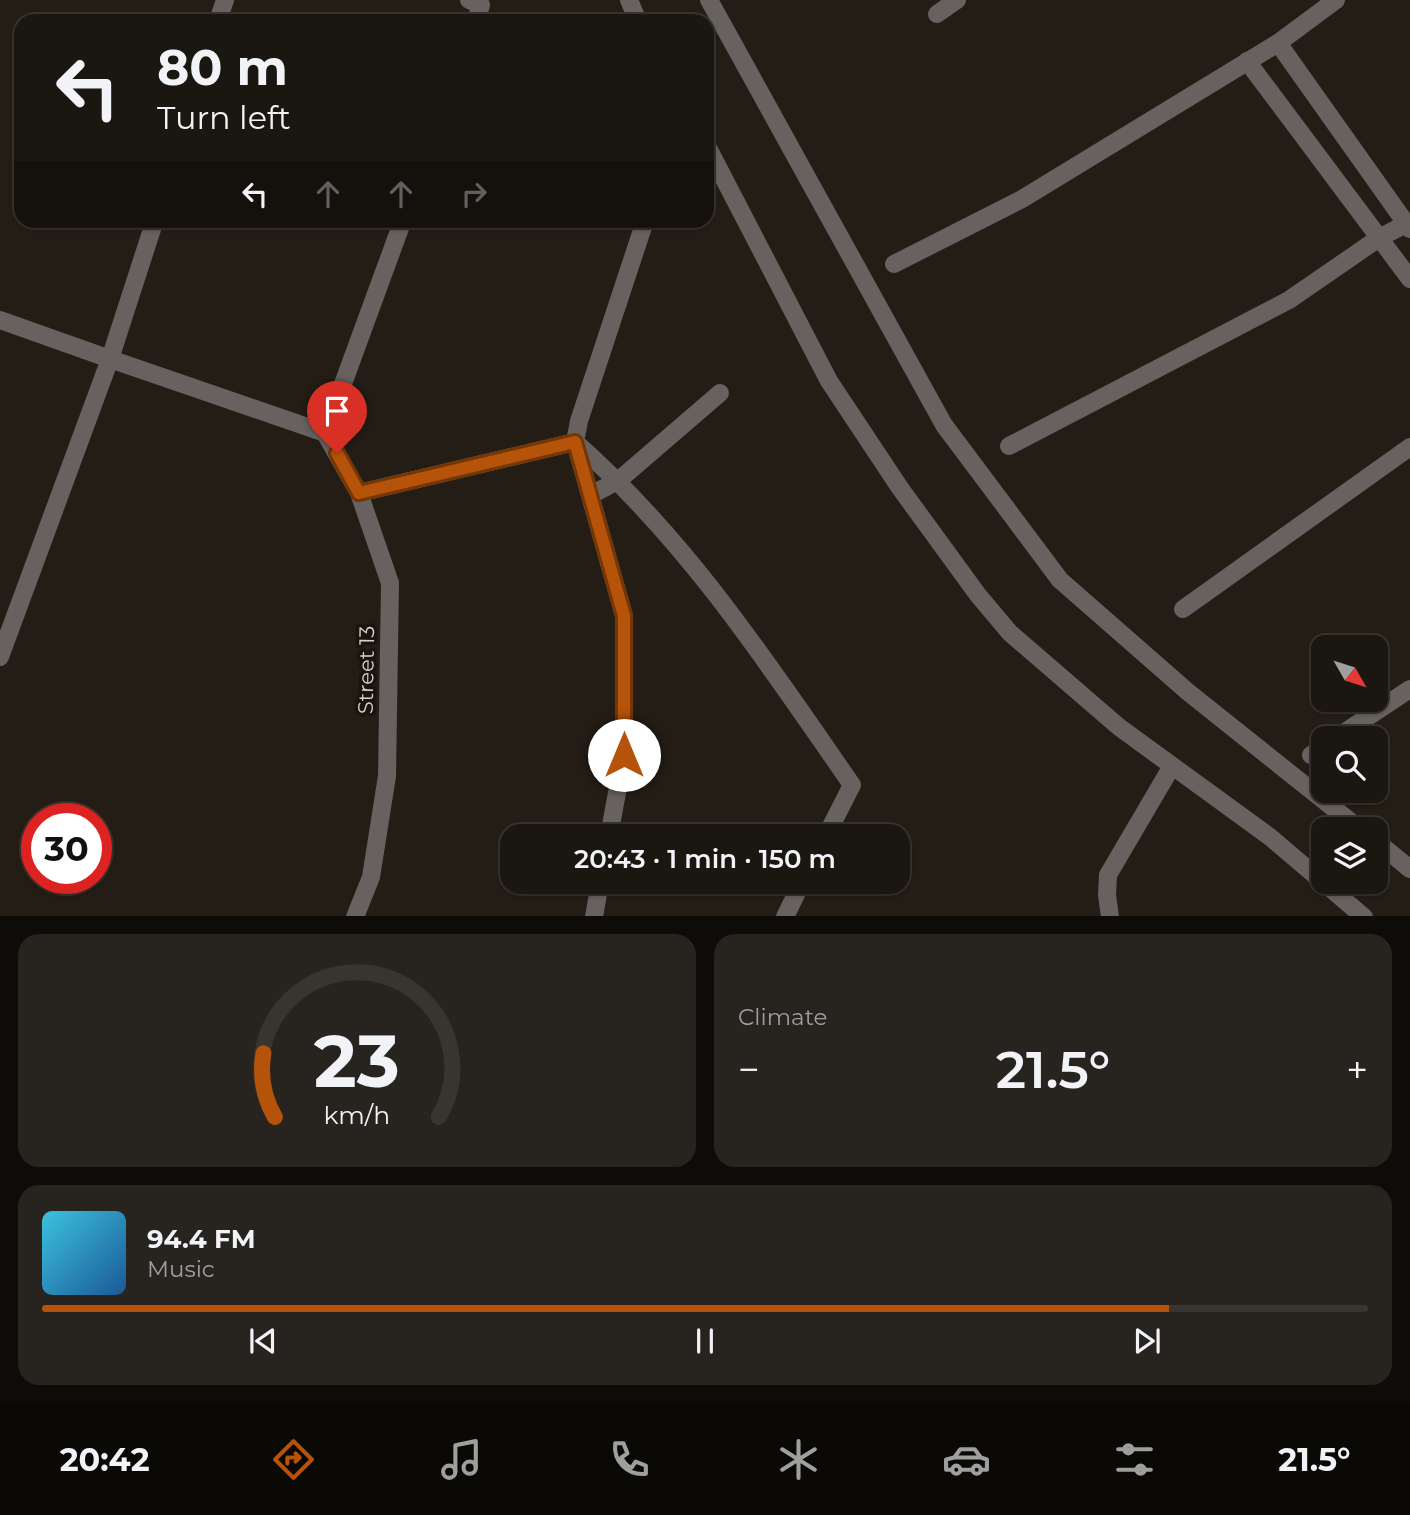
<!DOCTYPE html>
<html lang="en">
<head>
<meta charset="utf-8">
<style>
  :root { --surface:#1a1610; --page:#27231e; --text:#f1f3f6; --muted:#9f9f9f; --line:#383530; --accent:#b45309 }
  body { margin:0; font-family:Montserrat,sans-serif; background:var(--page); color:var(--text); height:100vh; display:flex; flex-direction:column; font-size:26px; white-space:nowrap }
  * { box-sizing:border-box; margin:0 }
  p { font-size:23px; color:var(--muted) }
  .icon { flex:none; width:38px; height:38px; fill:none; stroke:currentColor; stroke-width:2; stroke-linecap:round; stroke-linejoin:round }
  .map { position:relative; height:916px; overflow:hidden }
  .side { display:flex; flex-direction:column; gap:18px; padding:18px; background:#0e0c09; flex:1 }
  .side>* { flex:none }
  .top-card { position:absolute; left:14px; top:14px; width:700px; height:214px; border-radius:21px; box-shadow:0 2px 5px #0004,0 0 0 2px var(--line); background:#1a1610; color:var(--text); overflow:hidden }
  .needle { width:46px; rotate:129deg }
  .controls { position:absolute; left:1311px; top:635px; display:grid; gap:14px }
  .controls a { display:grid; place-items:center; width:77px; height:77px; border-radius:14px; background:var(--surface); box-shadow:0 2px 5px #0004,0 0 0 2px var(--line); font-size:35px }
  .speed { position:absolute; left:21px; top:803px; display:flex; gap:14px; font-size:35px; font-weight:700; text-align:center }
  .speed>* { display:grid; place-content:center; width:91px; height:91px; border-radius:50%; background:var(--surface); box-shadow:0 2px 5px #0004,0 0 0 2px var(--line); line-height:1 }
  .speed .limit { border:10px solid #d22; background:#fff; color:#111 }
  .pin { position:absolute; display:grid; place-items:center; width:60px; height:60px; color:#fff; margin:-72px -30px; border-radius:50% 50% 50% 0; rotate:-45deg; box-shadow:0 0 7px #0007 }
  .pin .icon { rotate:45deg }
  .me { position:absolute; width:77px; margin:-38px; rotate:0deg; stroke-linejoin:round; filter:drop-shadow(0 0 5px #0008) }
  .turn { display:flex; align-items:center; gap:24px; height:147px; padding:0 28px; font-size:32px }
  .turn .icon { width:91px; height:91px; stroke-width:2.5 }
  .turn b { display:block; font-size:49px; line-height:60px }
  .lanes { display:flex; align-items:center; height:66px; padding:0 28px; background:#0003; justify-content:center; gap:35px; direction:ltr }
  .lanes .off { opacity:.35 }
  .big { font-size:52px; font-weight:600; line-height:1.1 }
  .side .widget { flex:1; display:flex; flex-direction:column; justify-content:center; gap:10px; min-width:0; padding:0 24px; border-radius:21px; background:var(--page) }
  .side .dial { align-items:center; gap:0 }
  .dial svg { height:182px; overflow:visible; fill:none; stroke:var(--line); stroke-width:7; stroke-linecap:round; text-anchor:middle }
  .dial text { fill:var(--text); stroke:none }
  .song { display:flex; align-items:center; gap:21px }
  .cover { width:84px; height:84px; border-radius:10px; background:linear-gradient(135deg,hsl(190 70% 55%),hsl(210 70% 35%)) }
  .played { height:7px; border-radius:4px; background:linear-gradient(90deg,var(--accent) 85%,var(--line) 85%) }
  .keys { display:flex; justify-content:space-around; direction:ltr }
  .heat { display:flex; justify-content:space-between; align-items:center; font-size:38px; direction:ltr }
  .side .tiles { flex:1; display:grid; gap:18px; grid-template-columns:1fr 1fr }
  .widget:last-child { grid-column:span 2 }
  .trip { position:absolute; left:500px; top:824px; width:410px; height:70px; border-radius:21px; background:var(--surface); box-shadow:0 2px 5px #0004,0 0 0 2px var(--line); font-weight:600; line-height:70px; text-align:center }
  .tabs { display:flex; height:112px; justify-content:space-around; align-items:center; background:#0a0906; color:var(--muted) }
  .tabs .icon { width:49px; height:49px }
  .tabs .on { color:var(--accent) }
  .tabs b { font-size:32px; color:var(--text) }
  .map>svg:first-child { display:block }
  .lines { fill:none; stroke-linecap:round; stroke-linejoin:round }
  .minor { stroke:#67615f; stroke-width:18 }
  .route-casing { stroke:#753606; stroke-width:18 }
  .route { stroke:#b45309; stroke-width:12 }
  .labels { text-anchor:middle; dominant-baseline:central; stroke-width:7; stroke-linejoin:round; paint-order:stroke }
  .street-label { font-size:21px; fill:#d6d1cc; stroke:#1a140c }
</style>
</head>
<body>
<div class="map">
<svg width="1410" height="917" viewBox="0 0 1410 917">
  <rect width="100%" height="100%" fill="#231d15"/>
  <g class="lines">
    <g class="minor">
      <polyline points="469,0 481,5 476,21"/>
      <polyline points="629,0 638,21"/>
      <polyline points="709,0 944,425 1060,580 1188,692 1361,830"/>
      <polyline points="937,14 957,0"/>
      <polyline points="218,21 225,0"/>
      <polyline points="1278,43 1410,229"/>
      <polyline points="1247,61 1410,279"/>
      <polyline points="707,146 829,381 900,488 978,595 1010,633 1119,727 1270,837 1323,882"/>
      <polyline points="894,264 1022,199 1278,43 1336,0"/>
      <polyline points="0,320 110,359 155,220"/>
      <polyline points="325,433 359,493 390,583 387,776 371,877 355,917"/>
      <polyline points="325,433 403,220"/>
      <path d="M 575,442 C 687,540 768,664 852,785 L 826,836"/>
      <polyline points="1009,446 1289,300 1379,238 1406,224"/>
      <polyline points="359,493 575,442"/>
      <polyline points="591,495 619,480 720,393"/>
      <polyline points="1183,609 1410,447"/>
      <polyline points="0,657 110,359 325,433"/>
      <polyline points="1336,738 1410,689"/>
      <polyline points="1311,755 1323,747"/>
      <polyline points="609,836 624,755 624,616 575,442 579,421 643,227"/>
      <polyline points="1376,841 1410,869"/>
      <polyline points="1323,882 1364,917"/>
      <polyline points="594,917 600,882"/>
      <polyline points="785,917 802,882"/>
      <polyline points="1110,917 1107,895 1108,875 1172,766"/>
    </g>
  </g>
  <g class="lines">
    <defs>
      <polyline id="route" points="337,453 359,493 575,442 624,616 624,755"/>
    </defs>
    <use href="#route" class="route-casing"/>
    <use href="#route" class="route"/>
  </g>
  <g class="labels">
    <g class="street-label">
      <text transform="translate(366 670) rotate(-89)">Street 13</text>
    </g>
  </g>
</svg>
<div class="controls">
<a><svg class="needle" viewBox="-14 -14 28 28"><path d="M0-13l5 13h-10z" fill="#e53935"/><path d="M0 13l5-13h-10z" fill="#9f9f9f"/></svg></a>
<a><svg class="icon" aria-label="search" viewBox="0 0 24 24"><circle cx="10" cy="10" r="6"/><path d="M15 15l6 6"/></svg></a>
<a><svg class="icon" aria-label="layers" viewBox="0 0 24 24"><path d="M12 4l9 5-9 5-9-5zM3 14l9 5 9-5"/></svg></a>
</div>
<div class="speed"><div class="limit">30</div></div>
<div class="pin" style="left:337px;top:453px;background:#d93025"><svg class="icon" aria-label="arrive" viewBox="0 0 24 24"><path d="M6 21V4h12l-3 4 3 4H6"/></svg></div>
<svg class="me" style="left:624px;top:755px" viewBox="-20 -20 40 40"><circle r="19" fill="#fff"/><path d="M0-13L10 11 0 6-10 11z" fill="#b45309"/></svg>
<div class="trip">20:43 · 1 min · 150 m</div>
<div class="top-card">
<div class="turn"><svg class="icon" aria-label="left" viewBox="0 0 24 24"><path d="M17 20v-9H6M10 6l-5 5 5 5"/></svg><div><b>80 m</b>Turn left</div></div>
<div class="lanes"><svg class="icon" aria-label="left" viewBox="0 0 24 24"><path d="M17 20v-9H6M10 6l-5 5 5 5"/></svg><svg class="icon off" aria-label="ahead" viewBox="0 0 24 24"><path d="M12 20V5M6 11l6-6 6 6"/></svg><svg class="icon off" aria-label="ahead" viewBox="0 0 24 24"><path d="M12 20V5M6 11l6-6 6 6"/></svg><svg class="icon off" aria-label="right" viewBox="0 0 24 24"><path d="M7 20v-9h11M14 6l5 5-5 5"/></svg></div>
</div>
</div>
<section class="side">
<div class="tiles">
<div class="widget dial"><svg viewBox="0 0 100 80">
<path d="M14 69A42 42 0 1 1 86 69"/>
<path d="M14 69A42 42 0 0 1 9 41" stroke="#b45309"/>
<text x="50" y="56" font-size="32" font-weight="700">23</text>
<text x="50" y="72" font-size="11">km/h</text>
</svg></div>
<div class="widget"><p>Climate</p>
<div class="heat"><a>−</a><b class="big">21.5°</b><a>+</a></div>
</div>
<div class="widget">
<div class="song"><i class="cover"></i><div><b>94.4 FM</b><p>Music</p></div></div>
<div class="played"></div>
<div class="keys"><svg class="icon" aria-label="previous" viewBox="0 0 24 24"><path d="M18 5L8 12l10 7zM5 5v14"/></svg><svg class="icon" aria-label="pause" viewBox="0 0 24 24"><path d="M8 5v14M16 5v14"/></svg><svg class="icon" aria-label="next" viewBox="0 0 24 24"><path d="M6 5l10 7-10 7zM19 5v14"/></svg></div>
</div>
</div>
</section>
<nav class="tabs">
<b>20:42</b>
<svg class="icon on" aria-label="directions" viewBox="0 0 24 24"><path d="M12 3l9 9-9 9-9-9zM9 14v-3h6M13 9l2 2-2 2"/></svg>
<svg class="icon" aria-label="music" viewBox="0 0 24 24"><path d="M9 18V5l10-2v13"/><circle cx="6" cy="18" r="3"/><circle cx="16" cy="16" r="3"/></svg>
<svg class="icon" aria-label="phone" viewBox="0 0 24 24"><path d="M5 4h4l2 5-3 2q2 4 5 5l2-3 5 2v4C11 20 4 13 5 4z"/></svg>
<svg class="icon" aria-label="climate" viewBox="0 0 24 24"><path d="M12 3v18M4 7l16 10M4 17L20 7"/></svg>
<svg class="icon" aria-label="car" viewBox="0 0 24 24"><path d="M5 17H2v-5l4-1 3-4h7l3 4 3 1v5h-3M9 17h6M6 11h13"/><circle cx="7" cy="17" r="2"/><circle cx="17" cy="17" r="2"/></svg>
<svg class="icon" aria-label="filters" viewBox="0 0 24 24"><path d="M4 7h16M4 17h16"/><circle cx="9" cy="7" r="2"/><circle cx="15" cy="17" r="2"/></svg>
<b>21.5°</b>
</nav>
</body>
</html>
